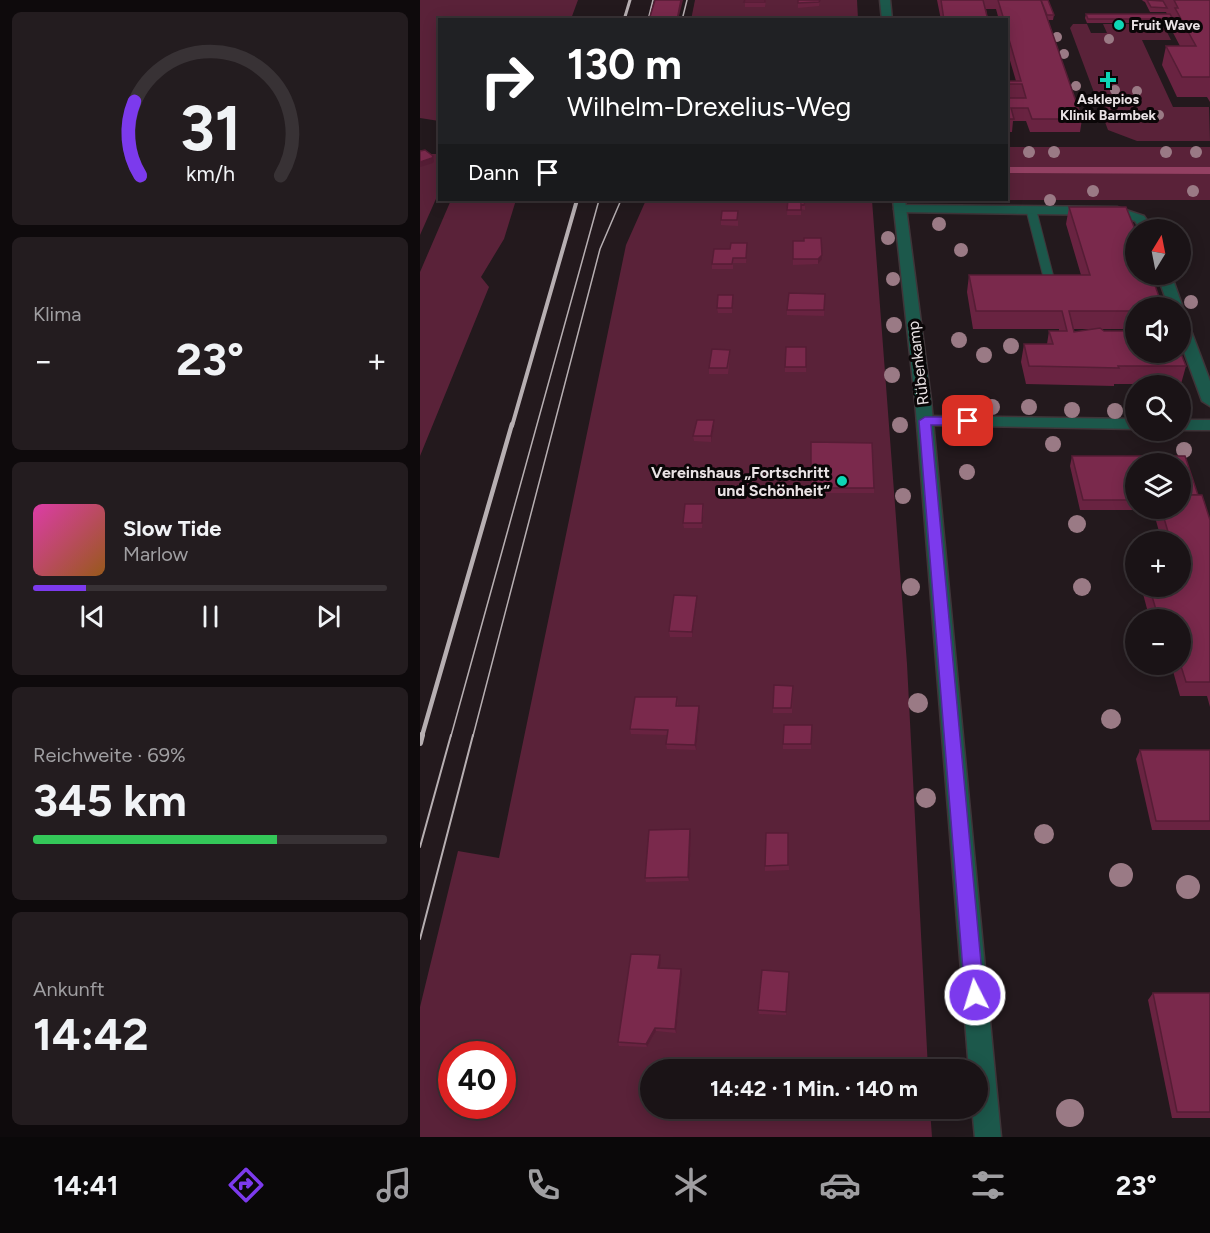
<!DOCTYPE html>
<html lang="de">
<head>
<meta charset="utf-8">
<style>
  :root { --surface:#1a1316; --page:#231c1f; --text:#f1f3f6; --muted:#9f9ea1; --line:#383235; --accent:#7c3aed }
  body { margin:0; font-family:Figtree,sans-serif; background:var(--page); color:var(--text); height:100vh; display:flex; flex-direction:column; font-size:22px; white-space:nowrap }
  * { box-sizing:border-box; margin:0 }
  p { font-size:20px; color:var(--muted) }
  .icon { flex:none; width:33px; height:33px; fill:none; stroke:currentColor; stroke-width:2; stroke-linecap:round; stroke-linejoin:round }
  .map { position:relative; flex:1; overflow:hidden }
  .sheet { display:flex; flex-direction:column; gap:12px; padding:12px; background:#0e0a0c; width:420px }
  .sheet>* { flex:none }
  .guide { position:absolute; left:18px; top:18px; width:570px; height:183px; border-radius:0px; box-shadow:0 3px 15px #0003,0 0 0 2px var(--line); background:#202124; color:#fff; overflow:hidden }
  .needle { width:39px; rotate:10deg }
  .fabs { position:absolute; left:705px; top:219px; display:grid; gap:12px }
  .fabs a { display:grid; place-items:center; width:66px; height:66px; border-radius:50%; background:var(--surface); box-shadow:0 3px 15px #0003,0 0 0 2px var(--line); font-size:30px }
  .speed { position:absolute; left:18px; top:1041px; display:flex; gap:12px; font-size:30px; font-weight:700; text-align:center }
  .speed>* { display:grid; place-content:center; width:78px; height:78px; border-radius:50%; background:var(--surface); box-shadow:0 3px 15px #0003,0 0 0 2px var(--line); line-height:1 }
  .speed .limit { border:9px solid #d22; background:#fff; color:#111 }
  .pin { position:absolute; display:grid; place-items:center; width:51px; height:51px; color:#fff; margin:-26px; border-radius:12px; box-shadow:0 3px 9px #0006 }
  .me { position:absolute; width:66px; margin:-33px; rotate:355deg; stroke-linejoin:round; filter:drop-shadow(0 0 4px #0008) }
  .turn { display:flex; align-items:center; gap:21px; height:126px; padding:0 30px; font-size:27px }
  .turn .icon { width:78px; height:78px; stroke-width:2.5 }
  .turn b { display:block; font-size:42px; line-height:51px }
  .then { display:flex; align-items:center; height:57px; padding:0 30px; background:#0003; gap:12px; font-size:22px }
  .big { font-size:45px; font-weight:700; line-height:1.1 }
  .sheet .tile { flex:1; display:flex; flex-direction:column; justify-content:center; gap:9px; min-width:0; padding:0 21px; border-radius:9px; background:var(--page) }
  .sheet .dial { align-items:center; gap:0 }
  .dial svg { height:156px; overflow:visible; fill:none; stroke:var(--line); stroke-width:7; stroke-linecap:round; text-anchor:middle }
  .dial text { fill:var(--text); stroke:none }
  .song { display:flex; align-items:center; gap:18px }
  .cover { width:72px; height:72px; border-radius:9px; background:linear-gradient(135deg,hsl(320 70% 55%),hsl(30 70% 35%)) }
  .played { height:6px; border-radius:3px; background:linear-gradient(90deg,var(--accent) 15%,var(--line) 15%) }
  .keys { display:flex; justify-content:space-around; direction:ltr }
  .heat { display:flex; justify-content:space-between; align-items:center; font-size:33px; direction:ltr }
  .charge { height:9px; border-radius:4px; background:linear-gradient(90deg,#34c759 69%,var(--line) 0) }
  .trip { position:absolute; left:220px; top:1059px; width:348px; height:60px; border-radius:30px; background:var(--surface); box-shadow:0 3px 15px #0003,0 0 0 2px var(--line); font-weight:700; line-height:60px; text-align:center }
  .tab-bar { display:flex; height:96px; justify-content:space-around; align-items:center; background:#0a0809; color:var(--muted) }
  .tab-bar .icon { width:42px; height:42px }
  .tab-bar .current { color:var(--accent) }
  .tab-bar b { font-size:27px; color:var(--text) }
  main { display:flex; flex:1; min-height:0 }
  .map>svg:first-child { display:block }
  .green { fill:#5a2239; fill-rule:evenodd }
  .water { fill:#934062 }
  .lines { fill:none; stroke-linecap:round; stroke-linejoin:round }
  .service-casing { stroke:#3f3539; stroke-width:2 }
  .minor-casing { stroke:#3f3539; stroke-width:3 }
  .tertiary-casing { stroke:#3f3539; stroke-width:3 }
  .service { fill:#1c584b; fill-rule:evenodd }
  .minor { fill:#1c584b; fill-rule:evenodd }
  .tertiary { fill:#1c584b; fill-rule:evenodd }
  .tram-far1 { stroke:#b7afb2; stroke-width:1.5 }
  .tram { stroke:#b7afb2; stroke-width:2 }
  .rail-far3 { stroke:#b7afb2; stroke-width:3 }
  .rail-far2 { stroke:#b7afb2; stroke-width:4 }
  .rail-far1 { stroke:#b7afb2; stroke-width:4.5 }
  .rail { stroke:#b7afb2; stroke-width:6 }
  .tree { fill:#9a7a85 }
  .wall { fill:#692341; fill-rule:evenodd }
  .shaded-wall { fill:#551d35 }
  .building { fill:#7a294c; stroke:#551d35; stroke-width:1.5 }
  .route { fill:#7c3aed; stroke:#51269a; stroke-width:1.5 }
  .poi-dot { fill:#0dd5b5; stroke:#0a0607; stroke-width:2 }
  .labels { text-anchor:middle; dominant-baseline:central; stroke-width:6; stroke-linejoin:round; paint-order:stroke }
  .far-poi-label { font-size:14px; font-weight:bold; fill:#e9e2e4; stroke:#0a0607; text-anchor:start }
  .street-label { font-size:16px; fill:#e9e2e4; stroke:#0a0607 }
  .poi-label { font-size:16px; font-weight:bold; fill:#e9e2e4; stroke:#0a0607; text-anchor:end }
</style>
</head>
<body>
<main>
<section class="sheet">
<div class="tile dial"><svg viewBox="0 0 100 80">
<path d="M14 69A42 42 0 1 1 86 69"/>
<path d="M14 69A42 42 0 0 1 11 31" stroke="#7c3aed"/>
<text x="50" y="56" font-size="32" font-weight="700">31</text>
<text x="50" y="72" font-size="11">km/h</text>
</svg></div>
<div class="tile"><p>Klima</p>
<div class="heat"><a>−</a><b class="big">23°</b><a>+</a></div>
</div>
<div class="tile">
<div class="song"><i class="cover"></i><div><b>Slow Tide</b><p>Marlow</p></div></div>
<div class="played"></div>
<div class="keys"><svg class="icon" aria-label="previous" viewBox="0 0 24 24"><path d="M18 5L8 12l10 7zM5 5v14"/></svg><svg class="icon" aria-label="pause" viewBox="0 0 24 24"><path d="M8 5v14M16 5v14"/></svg><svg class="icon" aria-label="next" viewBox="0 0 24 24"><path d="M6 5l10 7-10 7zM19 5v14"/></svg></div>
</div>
<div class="tile"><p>Reichweite · 69%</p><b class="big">345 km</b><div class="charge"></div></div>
<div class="tile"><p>Ankunft</p><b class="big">14:42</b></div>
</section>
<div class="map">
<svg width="790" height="1137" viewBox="0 0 790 1137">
  <rect width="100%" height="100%" fill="#23191d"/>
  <g class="green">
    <polygon points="0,0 158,0 151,19 20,20 19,121 0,118"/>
    <polygon points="275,0 437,0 438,19 271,20"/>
    <polygon points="653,24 667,24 671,33 687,33 683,24 723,24 745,28 751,40 722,40 753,107 789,107 790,141 717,141 688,130 650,28"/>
    <polygon points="587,147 790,147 790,200 513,200 586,200"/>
    <polygon points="0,154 19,154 19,192 0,235"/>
    <polygon points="31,200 96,200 84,239 61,277 69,287 0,456 0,272"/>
    <path d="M 226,200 L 452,200 L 487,664 L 508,1069 L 231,1070 L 231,1108 L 510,1109 L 512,1137 L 0,1137 L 0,1007 L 38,851 L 79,858 L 206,245 ZM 32,1054 L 82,1054 L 82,1106 L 32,1106 Z"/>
  </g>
  <polygon class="water" points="587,167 790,167 790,174 587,173"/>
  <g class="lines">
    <defs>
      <polygon id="service" points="608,207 616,209 635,283 634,285 630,286 625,283 606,209"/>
      <g id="minor">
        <polygon points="480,205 697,207 724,216 734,230 721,230 715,221 697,215 476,212 474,209"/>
        <polygon points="737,274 751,274 763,308 761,311 760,308 749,308"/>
        <polygon points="760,316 767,320 790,381 790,406 782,401 760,341"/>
        <polygon points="505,416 716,419 716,429 499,425 497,421"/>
        <rect x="760" y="420" width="30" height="10"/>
      </g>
      <g id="tertiary">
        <polygon points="460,0 470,0 472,20 462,20"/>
        <polygon points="473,200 485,200 511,400 581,1137 555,1137 552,1108 558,1108 558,1070 549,1070 495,400"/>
      </g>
    </defs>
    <use href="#service" class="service-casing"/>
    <use href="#minor" class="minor-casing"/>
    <use href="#tertiary" class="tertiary-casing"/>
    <use href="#service" class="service"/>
    <use href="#minor" class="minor"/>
    <use href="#tertiary" class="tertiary"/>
    <g class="tram-far1">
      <polyline points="228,20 233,0"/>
      <polyline points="262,20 267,0"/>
      <polyline points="31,736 179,200"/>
      <polyline points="53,736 180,249 201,200"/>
    </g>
    <g class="tram">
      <polyline points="0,847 31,735"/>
      <polyline points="0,939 53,735"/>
    </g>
    <polyline class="rail-far3" points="204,20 210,0"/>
    <polyline class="rail-far2" points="92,426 157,200"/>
    <polyline class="rail-far1" points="2,736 92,424"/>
    <polyline class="rail" points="0,743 2,735"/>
  </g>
  <g class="tree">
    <circle cx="637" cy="37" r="5"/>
    <circle cx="689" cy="39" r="5"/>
    <circle cx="644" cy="54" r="5"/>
    <circle cx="656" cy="86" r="5"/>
    <circle cx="695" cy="90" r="5"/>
    <circle cx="717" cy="91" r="5"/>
    <circle cx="739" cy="115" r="5"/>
    <circle cx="715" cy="118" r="5"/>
    <circle cx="609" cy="152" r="6"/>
    <circle cx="634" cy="152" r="6"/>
    <circle cx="746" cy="152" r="6"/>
    <circle cx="776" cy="152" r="6"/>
    <circle cx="673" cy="191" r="6"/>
    <circle cx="773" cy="191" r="6"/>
    <circle cx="630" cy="200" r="6"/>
    <circle cx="519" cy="224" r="7"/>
    <circle cx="468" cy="238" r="7"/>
    <circle cx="541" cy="250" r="7"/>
    <circle cx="473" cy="279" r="7"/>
    <circle cx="771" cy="302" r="7"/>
    <circle cx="474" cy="325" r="8"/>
    <circle cx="539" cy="340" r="8"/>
    <circle cx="591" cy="346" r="8"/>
    <circle cx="564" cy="355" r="8"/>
    <circle cx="472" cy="375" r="8"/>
    <circle cx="572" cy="407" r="8"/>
    <circle cx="609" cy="407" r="8"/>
    <circle cx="652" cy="410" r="8"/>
    <circle cx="695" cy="411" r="8"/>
    <circle cx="480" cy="425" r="8"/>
    <circle cx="633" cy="444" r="8"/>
    <circle cx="764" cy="450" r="8"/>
    <circle cx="547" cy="472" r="8"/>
    <circle cx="483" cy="496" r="8"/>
    <circle cx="657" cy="524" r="9"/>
    <circle cx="491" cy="587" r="9"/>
    <circle cx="662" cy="587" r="9"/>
    <circle cx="498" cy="703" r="10"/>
    <circle cx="691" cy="719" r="10"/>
    <circle cx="506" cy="798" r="10"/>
    <circle cx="624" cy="834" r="10"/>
    <circle cx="701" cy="875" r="12"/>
    <circle cx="768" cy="887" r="12"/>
    <circle cx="650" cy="1113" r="14"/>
  </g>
  <g class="wall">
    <polygon points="325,0 346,0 345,7 325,7"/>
    <polygon points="378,0 400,0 399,6 378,8"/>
    <polygon points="517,0 628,0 634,15 633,20 628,20 662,119 660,132 610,132 606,121 593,121 592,132 586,132 586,81 596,81 586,47 586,20 579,20 576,9 566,9 568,20 521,20"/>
    <polygon points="722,0 790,0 790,102 787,97 757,97 742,65 746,46 760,46 750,27 751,23 667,23 665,18 666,14 747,14 746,12 730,12 725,2 723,1"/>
    <polygon points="301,200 318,200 318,201"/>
    <polygon points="368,200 385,200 385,210 381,209 381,215 367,215"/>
    <path d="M 649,207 L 716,308 L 716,329 L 681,329 L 716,352 L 766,366 L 761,384 L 694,384 L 694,386 L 606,384 L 601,362 L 604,344 L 627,344 L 629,331 L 639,331 L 639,329 L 553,329 L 547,292 L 549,275 L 661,275 L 646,224 ZM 653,329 L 675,329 L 654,332 Z"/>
    <polygon points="318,211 318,226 301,225 301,220"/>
    <polygon points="373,241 402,260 398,264 373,265"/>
    <polygon points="327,243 326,263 313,263 313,269 292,269 292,264 310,249"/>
    <polygon points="405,294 404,316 367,315 367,310"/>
    <polygon points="313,295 312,313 298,313 297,308"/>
    <polygon points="386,347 386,372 365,372 365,367"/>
    <polygon points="310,355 308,374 289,374 289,368"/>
    <polygon points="294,420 294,426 291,442 274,441 273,436"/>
    <polygon points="391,442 454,488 454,493 391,493"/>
    <path d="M 652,456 L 765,456 L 778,495 L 782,495 L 790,520 L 790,707 L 787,696 L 760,696 L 751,664 L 760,664 L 760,620 L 730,620 L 722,590 L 723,586 L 760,586 L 760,542 L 742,542 L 733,510 L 660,510 L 650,466 ZM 716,464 L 760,464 L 760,508 L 716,508 Z"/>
    <polygon points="283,504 284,509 282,528 264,528 263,523"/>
    <polygon points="277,596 277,601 272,637 250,637 249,631"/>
    <polygon points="373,691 372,713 353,713 353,708"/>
    <polygon points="257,697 258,706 279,706 280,711 276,750 247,749 246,744 247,735 211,734 210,729"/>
    <polygon points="392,725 391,749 363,749 363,744"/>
    <polygon points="720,750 790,750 790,830 732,830 716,759"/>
    <polygon points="270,829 271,834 269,881 226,882 225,878"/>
    <polygon points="368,833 369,870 345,871 345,866"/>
    <polygon points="240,955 241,960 239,968 262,974 256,1033 236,1031 227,1047 199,1046 198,1042"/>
    <polygon points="369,976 366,1015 339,1014 338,1010"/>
    <polygon points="733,993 790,993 790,1118 752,1118 728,1000"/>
  </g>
  <g class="shaded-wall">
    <polygon points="261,0 263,0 258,20 257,20"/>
    <polygon points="13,156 14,161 13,163 0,167 0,162"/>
    <polygon points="402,255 402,260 398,264 398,259"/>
    <polygon points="294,420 294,426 291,442 291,436"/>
    <polygon points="277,596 277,601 272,637 272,632"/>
    <polygon points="279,706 280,711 276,750 275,745"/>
    <polygon points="270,829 271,834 269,881 268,877"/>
    <polygon points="240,955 241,960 239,972 238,968"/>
    <polygon points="261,969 262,974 256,1033 255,1029"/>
    <polygon points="235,1028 236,1031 227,1047 226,1044"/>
  </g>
  <g class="building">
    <polygon points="235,0 261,0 257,20 229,20"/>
    <polygon points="325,0 345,0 345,2 324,2"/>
    <polygon points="378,0 400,0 399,2 378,3"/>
    <polygon points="521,0 563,0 568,20 524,20"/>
    <polygon points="578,0 621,0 662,119 612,119 608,108 591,108 594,119 586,119 586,91 588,98 606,98 602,84 586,84 586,81 601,81 586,29 586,20 584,20"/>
    <polygon points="621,0 628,0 634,15 627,15"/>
    <polygon points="727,0 743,1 747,8 731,7"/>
    <polygon points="754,0 790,0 790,77 762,77 746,46 776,46 755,8 758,8"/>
    <polygon points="666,14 750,14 753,19 668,19"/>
    <polygon points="5,150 13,156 12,158 0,162 0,151"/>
    <polygon points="368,200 385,200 384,205 381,204 381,210 367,210"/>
    <polygon points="649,207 706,207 716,232 716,274 731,274 743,308 716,308 716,311 649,311 654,332 680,328 684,331 716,331 716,352 760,352 760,351 766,366 698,366 699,368 609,366 604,344 633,344 629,331 647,331 642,311 556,311 549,275 670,275"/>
    <polygon points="302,211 318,211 317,220 301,220"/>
    <polygon points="384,238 401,238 402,255 398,259 373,259 373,241 384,241"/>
    <polygon points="311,243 327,243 326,258 313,258 312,264 292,264 294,249 310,249"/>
    <polygon points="369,293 405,294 404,310 367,310"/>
    <polygon points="298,295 313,295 312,308 297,308"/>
    <polygon points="366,347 386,347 386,367 365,367"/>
    <polygon points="292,349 310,350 307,368 289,368"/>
    <polygon points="277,420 294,420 291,436 273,436"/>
    <polygon points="391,442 452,443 454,488 391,488"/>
    <polygon points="652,456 765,456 778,495 760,495 760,464 716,464 716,500 663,500"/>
    <polygon points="760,495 782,495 790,520 790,682 766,682 760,663 760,620 739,620 729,586 760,586 760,542 751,542 741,508 760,508"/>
    <polygon points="265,504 283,504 282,523 263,523"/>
    <polygon points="254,595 277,596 272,632 249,631"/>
    <polygon points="354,685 373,686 371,708 353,708"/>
    <polygon points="215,697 257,697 256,706 279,706 275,745 246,744 248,730 210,729"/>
    <polygon points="364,725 392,725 391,744 363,744"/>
    <polygon points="720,750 790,750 790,821 736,821"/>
    <polygon points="270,829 268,877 225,878 229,830"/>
    <polygon points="346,833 368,833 368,865 345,866"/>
    <polygon points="211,954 240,955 238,968 261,969 255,1029 235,1028 226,1044 198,1042"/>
    <polygon points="342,970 369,972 366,1012 338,1010"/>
    <polygon points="733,993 790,993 790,1112 757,1112"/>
  </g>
  <polygon class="route" points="505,417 548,417 554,421 548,425 511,425 564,995 561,1001 555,1004 548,1001 545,995 499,421"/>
  <g class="poi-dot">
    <circle cx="699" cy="25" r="6"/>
    <path d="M685 71h6v6h6v6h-6v6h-6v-6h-6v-6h6z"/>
    <circle cx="422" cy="481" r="6"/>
  </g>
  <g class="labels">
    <g class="far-poi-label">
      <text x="711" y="25">Fruit Wave</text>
      <text x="688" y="99" text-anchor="middle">Asklepios<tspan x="688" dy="16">Klinik Barmbek</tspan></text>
    </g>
    <g class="street-label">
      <text transform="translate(498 363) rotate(-97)">Rübenkamp</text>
    </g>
    <g class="poi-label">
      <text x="410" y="472">Vereinshaus „Fortschritt<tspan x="410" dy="18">und Schönheit“</tspan></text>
    </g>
  </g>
</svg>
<div class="fabs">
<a><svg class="needle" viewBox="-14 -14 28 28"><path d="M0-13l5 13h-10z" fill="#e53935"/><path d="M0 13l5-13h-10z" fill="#9f9ea1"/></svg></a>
<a><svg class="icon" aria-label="sound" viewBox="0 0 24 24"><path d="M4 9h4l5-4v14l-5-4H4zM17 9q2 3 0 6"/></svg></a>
<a><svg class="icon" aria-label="search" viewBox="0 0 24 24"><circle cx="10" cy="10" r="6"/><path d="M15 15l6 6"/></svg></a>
<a><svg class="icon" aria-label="layers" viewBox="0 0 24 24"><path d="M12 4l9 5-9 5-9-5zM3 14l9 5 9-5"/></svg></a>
<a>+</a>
<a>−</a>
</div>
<div class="speed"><div class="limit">40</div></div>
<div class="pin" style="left:548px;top:421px;background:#d93025"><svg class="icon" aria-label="arrive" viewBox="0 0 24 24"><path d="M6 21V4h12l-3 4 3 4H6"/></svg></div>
<svg class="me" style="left:555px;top:995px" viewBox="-20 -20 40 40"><circle r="17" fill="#7c3aed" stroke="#fff" stroke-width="3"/><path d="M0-11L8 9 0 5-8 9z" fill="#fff"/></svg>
<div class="trip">14:42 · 1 Min. · 140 m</div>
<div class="guide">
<div class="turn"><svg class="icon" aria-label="right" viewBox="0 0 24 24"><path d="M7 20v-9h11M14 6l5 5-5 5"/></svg><div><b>130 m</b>Wilhelm-Drexelius-Weg</div></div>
<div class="then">Dann<svg class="icon" aria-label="arrive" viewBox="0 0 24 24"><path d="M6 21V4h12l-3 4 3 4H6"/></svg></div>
</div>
</div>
</main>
<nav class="tab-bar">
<b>14:41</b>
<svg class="icon current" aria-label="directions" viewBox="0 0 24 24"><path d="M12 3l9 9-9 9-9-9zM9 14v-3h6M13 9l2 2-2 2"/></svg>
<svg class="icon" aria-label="music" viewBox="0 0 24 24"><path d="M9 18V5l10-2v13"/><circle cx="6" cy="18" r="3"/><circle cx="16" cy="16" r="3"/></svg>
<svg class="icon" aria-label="phone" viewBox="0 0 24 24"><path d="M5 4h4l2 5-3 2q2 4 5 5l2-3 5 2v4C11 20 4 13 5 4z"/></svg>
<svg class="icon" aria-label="climate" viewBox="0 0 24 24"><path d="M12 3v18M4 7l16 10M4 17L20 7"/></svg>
<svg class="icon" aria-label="car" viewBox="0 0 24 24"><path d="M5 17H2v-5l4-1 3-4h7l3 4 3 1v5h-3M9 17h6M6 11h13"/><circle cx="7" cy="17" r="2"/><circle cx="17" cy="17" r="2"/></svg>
<svg class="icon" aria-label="filters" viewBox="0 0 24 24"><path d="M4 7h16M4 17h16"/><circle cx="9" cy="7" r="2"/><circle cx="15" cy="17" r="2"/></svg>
<b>23°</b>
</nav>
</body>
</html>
